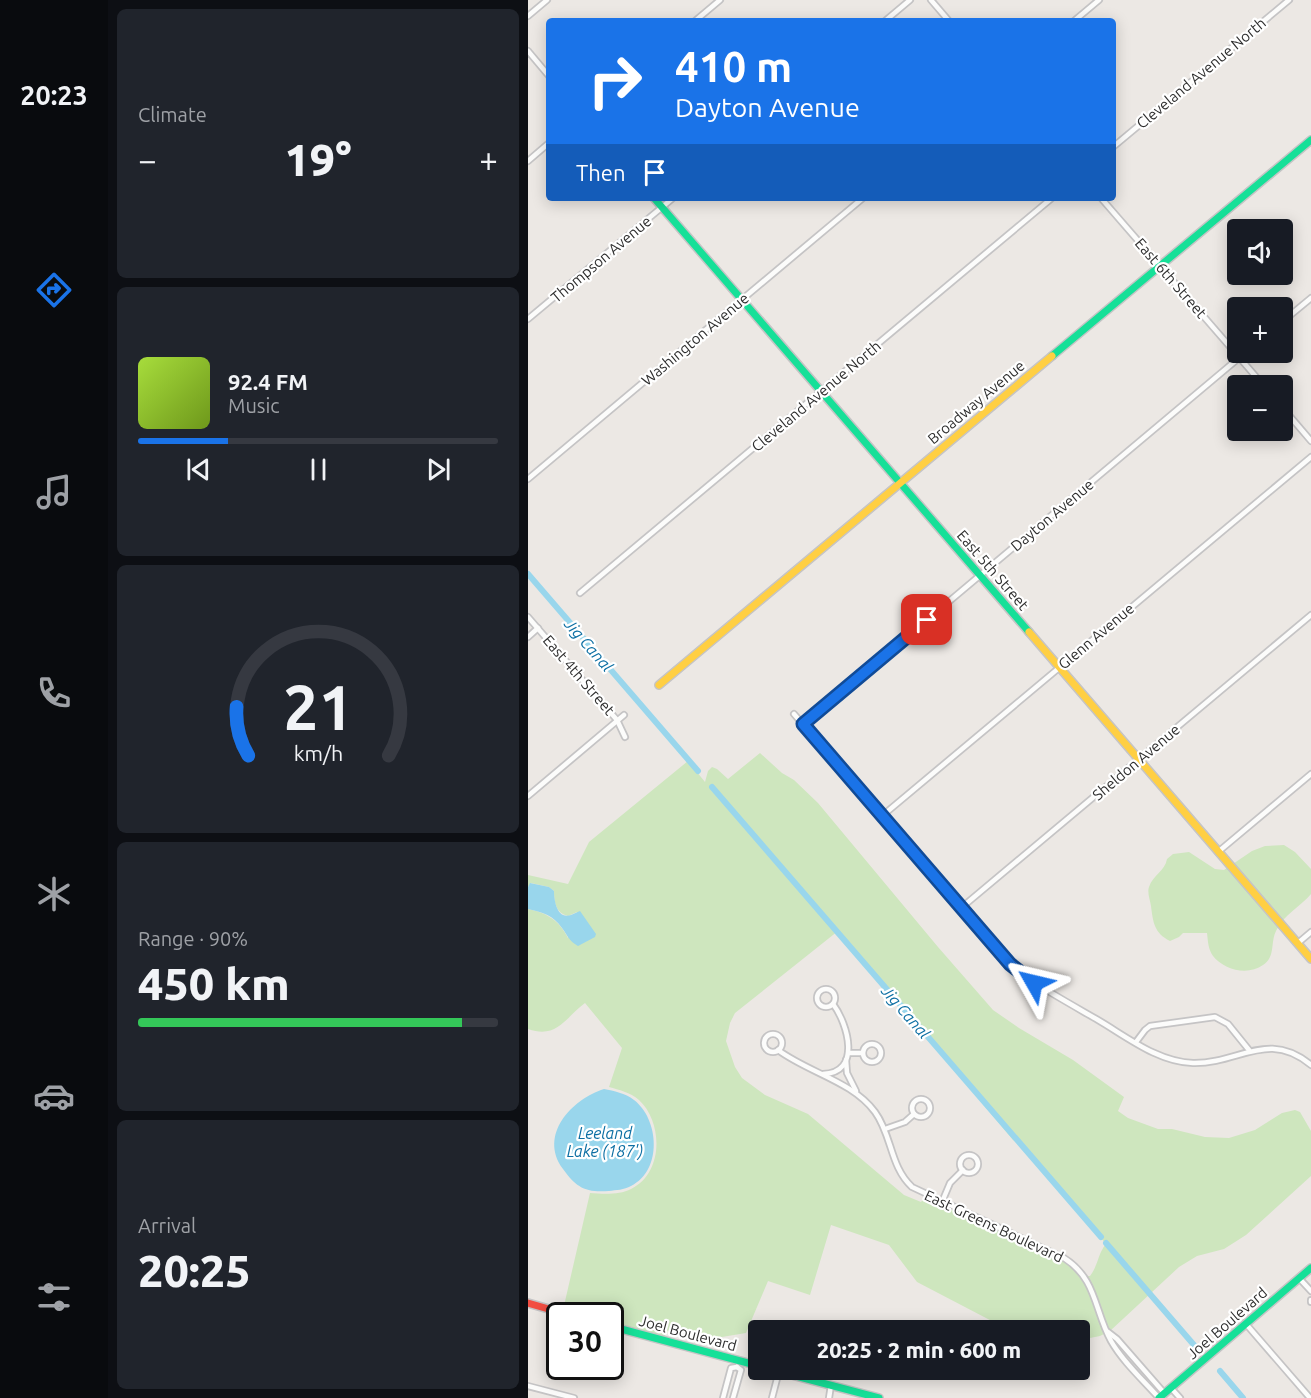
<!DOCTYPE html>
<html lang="en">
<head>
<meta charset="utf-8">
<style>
  :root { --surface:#171b24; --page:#20242c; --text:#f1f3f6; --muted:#9ea1a6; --line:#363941; --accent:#1a73e8 }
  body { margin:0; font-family:Ubuntu,sans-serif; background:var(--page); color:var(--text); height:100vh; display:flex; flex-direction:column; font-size:22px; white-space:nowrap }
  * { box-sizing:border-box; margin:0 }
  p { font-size:20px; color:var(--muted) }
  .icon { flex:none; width:33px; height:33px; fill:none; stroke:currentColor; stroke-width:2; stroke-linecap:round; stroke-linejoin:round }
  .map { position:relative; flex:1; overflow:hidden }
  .sheet { display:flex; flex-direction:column; gap:9px; padding:9px; background:#0d0f14; width:420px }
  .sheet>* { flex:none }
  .hud { position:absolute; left:18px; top:18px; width:570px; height:183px; border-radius:6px; box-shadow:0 3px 15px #0003; background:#1a73e8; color:#fff; overflow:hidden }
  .controls { position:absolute; left:699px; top:219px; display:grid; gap:12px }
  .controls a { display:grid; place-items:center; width:66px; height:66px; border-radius:6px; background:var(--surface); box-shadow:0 3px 15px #0003; font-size:30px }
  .speed { position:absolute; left:18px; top:1302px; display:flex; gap:12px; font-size:30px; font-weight:700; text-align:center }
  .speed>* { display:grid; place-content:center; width:78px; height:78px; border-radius:50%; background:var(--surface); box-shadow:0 3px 15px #0003; line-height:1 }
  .speed .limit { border:3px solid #111; border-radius:9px; background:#fff; color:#111 }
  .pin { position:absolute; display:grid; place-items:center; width:51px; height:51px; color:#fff; margin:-26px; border-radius:12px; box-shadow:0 3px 9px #0006 }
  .me { position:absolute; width:66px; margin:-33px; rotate:307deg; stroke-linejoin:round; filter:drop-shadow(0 0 4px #0008) }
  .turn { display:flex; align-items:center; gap:21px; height:126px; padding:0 30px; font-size:27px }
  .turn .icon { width:78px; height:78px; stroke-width:2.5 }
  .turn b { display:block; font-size:42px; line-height:51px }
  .then { display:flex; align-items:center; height:57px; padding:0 30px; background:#0003; gap:12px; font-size:22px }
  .big { font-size:45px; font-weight:800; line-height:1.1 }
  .sheet .widget { flex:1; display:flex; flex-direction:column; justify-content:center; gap:9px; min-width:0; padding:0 21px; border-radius:9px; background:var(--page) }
  .sheet .dial { align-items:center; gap:0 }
  .dial svg { height:156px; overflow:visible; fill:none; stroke:var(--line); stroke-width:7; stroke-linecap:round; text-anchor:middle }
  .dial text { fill:var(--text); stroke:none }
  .song { display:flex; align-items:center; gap:18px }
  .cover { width:72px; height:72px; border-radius:9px; background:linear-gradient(135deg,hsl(80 70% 55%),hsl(80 70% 35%)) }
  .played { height:6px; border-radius:3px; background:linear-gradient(90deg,var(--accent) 25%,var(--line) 25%) }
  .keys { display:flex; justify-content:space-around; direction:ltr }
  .heat { display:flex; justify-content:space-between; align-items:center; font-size:33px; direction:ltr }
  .charge { height:9px; border-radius:4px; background:linear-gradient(90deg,#34c759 90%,var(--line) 0) }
  .trip { position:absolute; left:220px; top:1320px; width:342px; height:60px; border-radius:6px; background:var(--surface); box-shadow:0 3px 15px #0003; font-weight:800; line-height:60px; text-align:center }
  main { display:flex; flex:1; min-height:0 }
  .tabs { display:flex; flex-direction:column; width:108px; justify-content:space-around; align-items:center; background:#090b0e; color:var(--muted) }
  .tabs .icon { width:42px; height:42px }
  .tabs .selected { color:var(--accent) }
  .tabs b { font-size:27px; color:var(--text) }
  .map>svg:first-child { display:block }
  .green { fill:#cee6be; fill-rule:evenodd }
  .water { fill:#99d6ec }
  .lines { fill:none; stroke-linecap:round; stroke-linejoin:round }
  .canal { stroke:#99d6ec; stroke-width:6 }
  .street-casing { stroke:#c5c4c5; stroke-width:8 }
  .fast-casing { stroke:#c5c4c5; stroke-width:10 }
  .slow-casing { stroke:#c5c4c5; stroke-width:10 }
  .jam-casing { stroke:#c5c4c5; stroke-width:10 }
  .street { stroke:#fcfcfb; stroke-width:4.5 }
  .fast { stroke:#16e098; stroke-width:7 }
  .slow { stroke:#ffcf43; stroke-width:7 }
  .jam { stroke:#f24e42; stroke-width:7 }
  .route-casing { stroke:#114b97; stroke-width:15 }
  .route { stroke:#1a73e8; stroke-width:10 }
  .labels { text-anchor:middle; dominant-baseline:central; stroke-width:4.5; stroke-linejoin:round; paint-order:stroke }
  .street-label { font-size:15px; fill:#2e2e2e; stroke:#fff }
  .water-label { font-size:16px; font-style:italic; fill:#0d6fa3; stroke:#fff }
</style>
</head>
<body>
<main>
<nav class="tabs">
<b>20:23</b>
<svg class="icon selected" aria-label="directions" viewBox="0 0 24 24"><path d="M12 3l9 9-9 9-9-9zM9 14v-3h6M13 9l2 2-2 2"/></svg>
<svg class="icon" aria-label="music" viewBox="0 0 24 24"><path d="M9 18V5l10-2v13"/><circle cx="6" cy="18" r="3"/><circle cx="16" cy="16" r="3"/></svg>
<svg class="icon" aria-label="phone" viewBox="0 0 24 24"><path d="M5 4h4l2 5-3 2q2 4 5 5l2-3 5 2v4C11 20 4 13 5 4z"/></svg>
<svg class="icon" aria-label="climate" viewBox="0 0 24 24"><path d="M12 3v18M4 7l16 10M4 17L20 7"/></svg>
<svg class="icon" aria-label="car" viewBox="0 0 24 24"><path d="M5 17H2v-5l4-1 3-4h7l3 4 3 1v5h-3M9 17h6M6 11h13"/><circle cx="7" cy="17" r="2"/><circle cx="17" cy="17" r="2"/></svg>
<svg class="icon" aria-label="filters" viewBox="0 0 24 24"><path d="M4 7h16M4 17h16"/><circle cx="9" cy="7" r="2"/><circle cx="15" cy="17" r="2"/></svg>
</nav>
<section class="sheet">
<div class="widget"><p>Climate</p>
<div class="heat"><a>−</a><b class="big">19°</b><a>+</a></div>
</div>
<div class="widget">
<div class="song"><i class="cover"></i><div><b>92.4 FM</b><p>Music</p></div></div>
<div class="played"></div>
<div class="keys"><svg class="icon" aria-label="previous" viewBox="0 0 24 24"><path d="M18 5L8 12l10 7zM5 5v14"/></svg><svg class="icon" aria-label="pause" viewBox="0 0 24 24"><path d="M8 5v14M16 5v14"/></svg><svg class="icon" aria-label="next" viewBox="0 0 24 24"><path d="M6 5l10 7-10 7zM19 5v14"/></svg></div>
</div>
<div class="widget dial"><svg viewBox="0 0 100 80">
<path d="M14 69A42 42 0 1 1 86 69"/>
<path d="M14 69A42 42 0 0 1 8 44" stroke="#1a73e8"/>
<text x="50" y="56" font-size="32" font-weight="700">21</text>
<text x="50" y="72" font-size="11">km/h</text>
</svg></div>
<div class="widget"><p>Range · 90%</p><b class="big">450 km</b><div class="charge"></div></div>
<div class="widget"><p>Arrival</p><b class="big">20:25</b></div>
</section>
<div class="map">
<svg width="783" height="1398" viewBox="0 0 783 1398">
  <rect width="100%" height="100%" fill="#ece8e4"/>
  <g class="green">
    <path d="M 232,753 L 254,773 L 266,780 L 290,803 L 410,947 L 465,1010 L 491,1028 L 545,1060 L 596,1097 L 590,1111 L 600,1118 L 630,1129 L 644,1129 L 677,1137 L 701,1138 L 727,1130 L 754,1113 L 767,1110 L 772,1112 L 783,1131 L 783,1176 L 718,1235 L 696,1249 L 669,1256 L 651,1267 L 582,1331 L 572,1336 L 552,1340 L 552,1330 L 481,1330 L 389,1282 L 361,1245 L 303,1225 L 282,1295 L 240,1281 L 218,1333 L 182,1339 L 146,1328 L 142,1329 L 136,1337 L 83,1322 L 82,1316 L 57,1315 L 35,1310 L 62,1193 C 75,1194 92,1195 103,1189 C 136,1173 135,1122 111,1100 C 102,1092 91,1090 81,1087 L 94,1048 L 57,1003 C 36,1019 29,1039 0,1029 L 0,909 C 19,913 31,920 40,938 L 49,912 L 40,916 C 28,913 26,902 26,891 L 21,887 L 3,883 L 0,887 L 0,875 L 40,884 L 61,842 L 160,761 L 177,782 L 180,771 L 184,767 L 189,769 L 200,779 ZM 310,931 L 485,1140 L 500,1150 L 578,1244 C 570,1253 570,1266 562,1276 L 559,1276 L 543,1260 L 398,1196 L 393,1202 L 376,1195 L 280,1114 L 237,1095 L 214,1078 L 207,1067 L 198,1041 L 202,1023 L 207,1013 Z"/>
    <path d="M 756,845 L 767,852 L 783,869 L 783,894 C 772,907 755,915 748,931 C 742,943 748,956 735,965 C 720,976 696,970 685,956 C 680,949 680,941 679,933 L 655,933 L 651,937 L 642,941 C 626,933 625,922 623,906 C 622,900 619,892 621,887 C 625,875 637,871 639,859 L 645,854 L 661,852 L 687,869 L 696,870 L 724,851 L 737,846 Z"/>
  </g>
  <g class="water">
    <path d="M 2,883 L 21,887 L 26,891 C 26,900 29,920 43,915 C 46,914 49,912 52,911 L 68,934 L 67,937 L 50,946 C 41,941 40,936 34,928 C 25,915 14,912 0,909 L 0,887 Z"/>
    <path d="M 76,1089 C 86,1091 97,1093 106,1100 C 131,1119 135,1170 103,1186 C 96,1190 88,1190 81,1191 C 57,1193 48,1187 35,1169 C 10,1135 44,1099 76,1089 Z"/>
  </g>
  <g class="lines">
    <g class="canal">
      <polyline points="0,574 170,771"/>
      <polyline points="184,787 573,1237"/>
      <polyline points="578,1243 672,1352"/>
      <polyline points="692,1371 715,1398"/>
    </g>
    <defs>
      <g id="street">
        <polyline points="403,0 421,21"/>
        <polyline points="0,16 19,0"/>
        <polyline points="167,21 192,0"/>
        <polyline points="357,21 382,0"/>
        <polyline points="546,21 571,0"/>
        <polyline points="0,51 21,76"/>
        <polyline points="585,147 761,0"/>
        <polyline points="0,161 21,143"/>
        <polyline points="573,198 736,386"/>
        <polyline points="0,319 145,198"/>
        <polyline points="754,322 783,298"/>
        <polyline points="754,407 783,441"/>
        <polyline points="0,479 335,198"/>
        <polyline points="52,593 524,198"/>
        <polyline points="0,617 89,720 97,737"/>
        <polyline points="0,637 10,628"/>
        <path d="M 266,714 L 482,964 L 494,975 C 519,991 544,1005 570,1020 C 599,1037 630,1062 665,1063 C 711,1064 740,1029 783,1065"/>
        <polyline points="275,724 718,352"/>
        <polyline points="0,796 96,715"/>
        <polyline points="354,816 783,457"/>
        <polyline points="690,852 783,774"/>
        <polyline points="433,908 783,615"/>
        <polyline points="770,943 783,932"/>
        <circle cx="298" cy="998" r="9"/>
        <circle cx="245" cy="1043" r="9"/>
        <polyline points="608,1042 617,1030 622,1026 687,1017 700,1024 721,1050"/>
        <circle cx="344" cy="1053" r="9"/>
        <path d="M 250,1050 C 281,1073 324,1081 347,1112 C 364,1135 362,1167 384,1187 L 536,1258 C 569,1279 566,1310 583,1341 C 595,1362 615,1380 631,1398"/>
        <polyline points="320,1053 335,1053"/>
        <polyline points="318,1060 319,1073 328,1091"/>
        <path d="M 295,1074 C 334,1073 320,1024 305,1004"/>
        <circle cx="393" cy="1108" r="9"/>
        <polyline points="357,1129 377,1122 386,1114"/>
        <circle cx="441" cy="1164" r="9"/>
        <polyline points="414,1202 422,1183 435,1170"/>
        <polyline points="771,1278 783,1291"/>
        <polyline points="783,1300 783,1302"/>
        <polyline points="718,1324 782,1398"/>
        <polyline points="580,1332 589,1339 637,1394"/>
        <polyline points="0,1386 46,1398"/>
        <polyline points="643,1388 652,1398"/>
        <polyline points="195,1398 203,1368 209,1367"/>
        <polyline points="205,1398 213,1370 209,1367"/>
        <polyline points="244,1398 251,1371"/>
        <polyline points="301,1398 303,1385"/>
      </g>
      <g id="fast">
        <polyline points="126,198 501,632"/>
        <polyline points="524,356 783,140"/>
        <polyline points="82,1326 231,1366"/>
        <polyline points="245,1370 351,1398"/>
        <polyline points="631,1398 783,1268"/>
      </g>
      <g id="slow">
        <polyline points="501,632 783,959"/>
        <polyline points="131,685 524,356"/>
      </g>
      <polyline id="jam" points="0,1303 45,1316"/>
    </defs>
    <use href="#street" class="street-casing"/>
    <use href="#fast" class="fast-casing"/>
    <use href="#slow" class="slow-casing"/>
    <use href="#jam" class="jam-casing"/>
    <use href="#street" class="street"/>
    <use href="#fast" class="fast"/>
    <use href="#slow" class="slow"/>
    <use href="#jam" class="jam"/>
  </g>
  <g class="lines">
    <defs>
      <polyline id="route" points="399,620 275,724 482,964 506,983"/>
    </defs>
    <use href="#route" class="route-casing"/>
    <use href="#route" class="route"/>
  </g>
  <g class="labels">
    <g class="street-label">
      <text transform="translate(673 73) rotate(-40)">Cleveland Avenue North</text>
      <text transform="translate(73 259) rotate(-40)">Thompson Avenue</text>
      <text transform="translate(643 278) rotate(49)">East 6th Street</text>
      <text transform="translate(167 339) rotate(-40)">Washington Avenue</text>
      <text transform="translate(288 396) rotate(-40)">Cleveland Avenue North</text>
      <text transform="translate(448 402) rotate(-40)">Broadway Avenue</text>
      <text transform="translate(524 515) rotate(-40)">Dayton Avenue</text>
      <text transform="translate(465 570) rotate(49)">East 5th Street</text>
      <text transform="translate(568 636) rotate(-40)">Glenn Avenue</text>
      <text transform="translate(51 675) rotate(49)">East 4th Street</text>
      <text transform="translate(608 762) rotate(-40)">Sheldon Avenue</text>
      <text transform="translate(466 1226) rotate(25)">East Greens Boulevard</text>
      <text transform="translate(699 1323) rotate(-41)">Joel Boulevard</text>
      <text transform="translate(160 1333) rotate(15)">Joel Boulevard</text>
    </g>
    <g class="water-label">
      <text transform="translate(61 645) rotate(49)">Jig Canal</text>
      <text transform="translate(378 1012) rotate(49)">Jig Canal</text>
      <text x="77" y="1133">Leeland<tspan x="77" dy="18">Lake (187')</tspan></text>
    </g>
  </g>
</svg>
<div class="controls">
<a><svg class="icon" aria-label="sound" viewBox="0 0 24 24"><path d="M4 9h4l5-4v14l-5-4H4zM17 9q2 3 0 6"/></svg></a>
<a>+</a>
<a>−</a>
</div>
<div class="speed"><div class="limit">30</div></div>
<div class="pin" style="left:399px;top:620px;background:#d93025"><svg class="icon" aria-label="arrive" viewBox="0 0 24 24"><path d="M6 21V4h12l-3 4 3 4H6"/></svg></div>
<svg class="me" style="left:506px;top:983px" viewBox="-20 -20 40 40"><path d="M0-17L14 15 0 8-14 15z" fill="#1a73e8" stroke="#fff" stroke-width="4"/></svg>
<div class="trip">20:25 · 2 min · 600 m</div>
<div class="hud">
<div class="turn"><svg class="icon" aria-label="right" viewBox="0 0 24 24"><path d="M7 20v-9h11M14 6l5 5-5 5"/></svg><div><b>410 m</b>Dayton Avenue</div></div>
<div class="then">Then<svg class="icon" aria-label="arrive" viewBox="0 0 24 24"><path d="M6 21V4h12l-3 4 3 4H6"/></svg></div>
</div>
</div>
</main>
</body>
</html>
